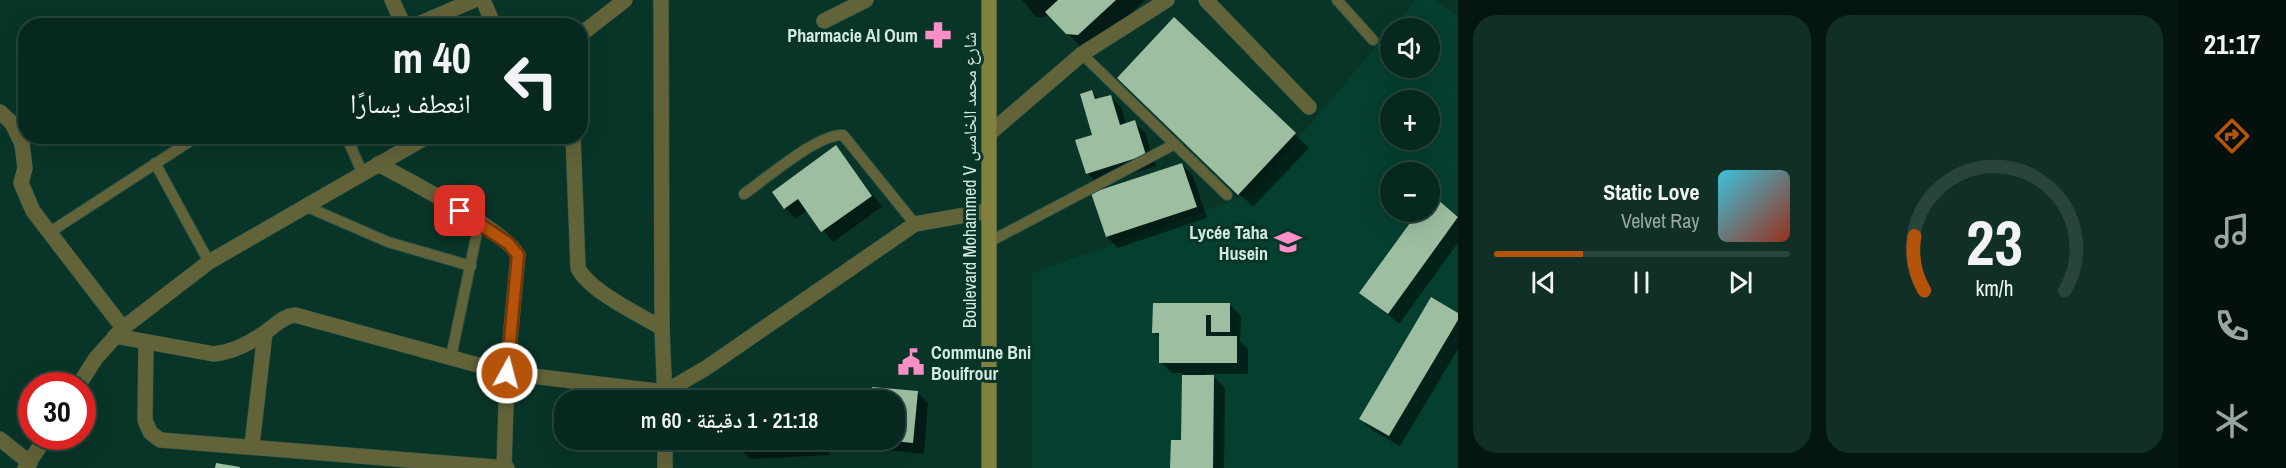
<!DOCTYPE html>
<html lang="ar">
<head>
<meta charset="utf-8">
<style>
  :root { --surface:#07281e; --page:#103027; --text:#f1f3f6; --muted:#98a6a4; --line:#28443c; --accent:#b45309 }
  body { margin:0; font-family:"Archivo Narrow","Noto Naskh Arabic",sans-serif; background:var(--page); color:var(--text); direction:rtl; height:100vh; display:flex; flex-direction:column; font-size:22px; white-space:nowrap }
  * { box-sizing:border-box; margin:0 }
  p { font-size:20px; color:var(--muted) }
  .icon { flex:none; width:33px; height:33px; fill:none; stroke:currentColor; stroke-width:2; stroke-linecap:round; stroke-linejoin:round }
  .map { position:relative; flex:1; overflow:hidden; direction:ltr }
  .side { display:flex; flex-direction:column; gap:15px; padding:15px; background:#041610; width:720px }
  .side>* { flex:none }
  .banner { position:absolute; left:18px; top:18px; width:570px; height:126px; border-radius:24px; box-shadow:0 6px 24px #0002,0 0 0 2px var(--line); direction:rtl; background:#07281e; color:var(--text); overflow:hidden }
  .tools { position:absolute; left:1380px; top:18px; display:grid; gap:12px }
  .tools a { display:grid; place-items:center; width:60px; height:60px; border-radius:50%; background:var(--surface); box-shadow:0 6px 24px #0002,0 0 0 2px var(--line); font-size:30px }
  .speed { position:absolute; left:18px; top:372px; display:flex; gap:12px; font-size:30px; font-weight:700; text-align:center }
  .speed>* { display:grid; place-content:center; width:78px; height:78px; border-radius:50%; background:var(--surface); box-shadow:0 6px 24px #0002,0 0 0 2px var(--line); line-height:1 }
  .speed .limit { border:9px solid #d22; background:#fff; color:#111 }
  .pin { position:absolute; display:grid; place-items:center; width:51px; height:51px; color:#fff; margin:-26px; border-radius:12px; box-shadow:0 3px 9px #0006 }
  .me { position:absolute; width:66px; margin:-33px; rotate:7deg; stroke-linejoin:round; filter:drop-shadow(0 0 4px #0008) }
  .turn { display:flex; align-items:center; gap:21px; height:126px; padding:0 18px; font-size:27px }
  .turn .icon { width:78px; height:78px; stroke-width:2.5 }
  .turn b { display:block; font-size:42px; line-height:51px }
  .side .tile { flex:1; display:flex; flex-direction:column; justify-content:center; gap:9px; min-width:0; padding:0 21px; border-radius:24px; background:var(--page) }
  .side .dial { align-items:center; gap:0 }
  .dial svg { height:156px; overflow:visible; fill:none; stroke:var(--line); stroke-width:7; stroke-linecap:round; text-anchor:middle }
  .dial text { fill:var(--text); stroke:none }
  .song { display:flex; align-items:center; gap:18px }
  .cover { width:72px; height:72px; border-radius:9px; background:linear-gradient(135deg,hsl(190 70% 55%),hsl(10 70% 35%)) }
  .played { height:6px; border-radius:3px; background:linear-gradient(90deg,var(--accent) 30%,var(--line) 30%) }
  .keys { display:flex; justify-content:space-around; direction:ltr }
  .side .tiles { flex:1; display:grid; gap:15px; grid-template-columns:repeat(2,1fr) }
  .trip { position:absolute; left:554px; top:390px; width:351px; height:60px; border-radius:24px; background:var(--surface); box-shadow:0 6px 24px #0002,0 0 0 2px var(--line); font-weight:600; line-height:60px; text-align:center; direction:rtl }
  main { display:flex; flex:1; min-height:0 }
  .tab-bar { display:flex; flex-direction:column; width:108px; justify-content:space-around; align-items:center; background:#03100c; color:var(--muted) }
  .tab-bar .icon { width:42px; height:42px }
  .tab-bar .on { color:var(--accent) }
  .tab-bar b { font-size:27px; color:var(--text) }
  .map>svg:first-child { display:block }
  .built { fill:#053f30; fill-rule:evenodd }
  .shadow { fill:#0007 }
  .building { fill:#9dbea1 }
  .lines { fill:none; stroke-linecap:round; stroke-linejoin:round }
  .service-casing { stroke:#295246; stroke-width:12 }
  .minor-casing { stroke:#295246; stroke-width:16 }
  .tertiary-casing { stroke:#295246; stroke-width:16 }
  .secondary-casing { stroke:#295246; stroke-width:16 }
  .service { stroke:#636339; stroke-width:10 }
  .minor { stroke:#636339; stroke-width:15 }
  .tertiary { stroke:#636339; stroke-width:15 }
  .secondary { stroke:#81803c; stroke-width:15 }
  .route-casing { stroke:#753606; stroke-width:15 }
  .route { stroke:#b45309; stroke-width:10 }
  .labels { text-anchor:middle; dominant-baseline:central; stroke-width:6; stroke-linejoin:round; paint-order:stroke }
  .poi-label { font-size:18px; font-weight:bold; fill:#d4eae1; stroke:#093528; text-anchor:end }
  .street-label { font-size:18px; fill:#d4eae1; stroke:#093528 }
</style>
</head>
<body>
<main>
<nav class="tab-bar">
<b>21:17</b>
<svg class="icon on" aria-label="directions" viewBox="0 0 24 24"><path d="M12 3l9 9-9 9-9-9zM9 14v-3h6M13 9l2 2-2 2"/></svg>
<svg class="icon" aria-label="music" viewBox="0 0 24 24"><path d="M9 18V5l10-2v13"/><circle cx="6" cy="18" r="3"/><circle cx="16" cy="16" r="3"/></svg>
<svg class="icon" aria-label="phone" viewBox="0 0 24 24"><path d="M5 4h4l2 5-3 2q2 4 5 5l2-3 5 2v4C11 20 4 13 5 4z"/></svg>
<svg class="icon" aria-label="climate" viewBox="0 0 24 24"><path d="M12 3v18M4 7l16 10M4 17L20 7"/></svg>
</nav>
<section class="side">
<div class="tiles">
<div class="tile dial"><svg viewBox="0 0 100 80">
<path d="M14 69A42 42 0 1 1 86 69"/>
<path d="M14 69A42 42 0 0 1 9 41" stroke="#b45309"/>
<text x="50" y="56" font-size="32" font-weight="700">23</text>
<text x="50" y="72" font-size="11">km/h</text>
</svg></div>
<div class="tile">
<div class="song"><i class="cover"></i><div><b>Static Love</b><p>Velvet Ray</p></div></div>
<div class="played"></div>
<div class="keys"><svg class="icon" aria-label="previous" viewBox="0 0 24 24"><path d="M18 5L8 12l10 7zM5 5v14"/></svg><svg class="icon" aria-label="pause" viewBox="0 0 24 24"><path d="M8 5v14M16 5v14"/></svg><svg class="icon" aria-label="next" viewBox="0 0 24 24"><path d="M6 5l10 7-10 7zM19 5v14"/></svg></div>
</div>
</div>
</section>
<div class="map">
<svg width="1458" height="468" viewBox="0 0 1458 468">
  <rect width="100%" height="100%" fill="#093528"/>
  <path class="built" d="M 1416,0 L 1435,0 L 1458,16 L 1458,468 L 1032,468 L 1032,273 L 1251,194 L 1390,30 L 1390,68 L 1430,68 L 1430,28 L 1392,28 ZM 1390,100 L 1430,100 L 1430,140 L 1390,140 ZM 1390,172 L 1430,172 L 1430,212 L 1390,212 Z"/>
  <g class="shadow">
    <polygon points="1022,0 1145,0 1093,48 1081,47 1049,14 1045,17 1036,17"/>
    <polygon points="1174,19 1309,148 1253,207 1132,92"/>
    <polygon points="1092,92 1100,100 1110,96 1121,107 1126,124 1134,122 1145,133 1156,166 1098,184 1087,173 1094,136"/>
    <polygon points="835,147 882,207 833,242 808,210 796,219 785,208"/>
    <polygon points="1182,165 1193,176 1207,218 1118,248 1107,237"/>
    <polygon points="1431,196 1458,216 1458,243 1399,324 1361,293 1420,212 1430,212"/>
    <polygon points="1229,304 1241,316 1240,341 1248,349 1248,374 1206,374 1206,376 1214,377 1225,388 1224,468 1172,468 1182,442 1183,373 1172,373 1161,362 1161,339 1154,332"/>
    <polygon points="1458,315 1458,349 1400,446 1372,430 1361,419"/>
    <polygon points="873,388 917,392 928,403 924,454 879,449 869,440 894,440 894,400 872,400"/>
    <polygon points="738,440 829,440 830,455 750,459 739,448"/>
  </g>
  <g class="building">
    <polygon points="1058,0 1116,0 1078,35 1066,34 1045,12"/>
    <polygon points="1174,17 1296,133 1238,195 1117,78"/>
    <polygon points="1092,90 1095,99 1111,95 1120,125 1135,120 1146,155 1086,174 1075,140 1092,135 1080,94"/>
    <polygon points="836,145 872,196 821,232 798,199 784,209 772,192"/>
    <polygon points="1182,163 1197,207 1106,237 1091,193"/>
    <polygon points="1431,194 1458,217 1388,314 1359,293 1418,212 1430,212"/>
    <polygon points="1431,297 1458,313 1458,320 1389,436 1359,419"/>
    <polygon points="1153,303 1230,303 1230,332 1211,332 1211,315 1206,315 1206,336 1237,336 1237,363 1159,363 1159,333 1152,333"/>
    <polygon points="1182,375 1214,375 1213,468 1170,468 1171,440 1181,440"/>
    <polygon points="872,387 918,391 913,443 894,441 894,400 870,400"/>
    <polygon points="737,440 819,440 820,445 737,449"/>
    <polygon points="216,463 240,467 240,468 215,468"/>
  </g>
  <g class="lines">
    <defs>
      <g id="service">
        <polyline points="1337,0 1373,40"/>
        <polyline points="1082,54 1227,195"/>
        <polyline points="346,136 363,174"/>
        <polyline points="155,163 209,262"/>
        <path d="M 744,194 C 766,179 817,134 843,135 L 915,224"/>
        <polyline points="305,206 388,242 471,266"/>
        <polyline points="50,232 198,136"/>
        <polyline points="989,242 1175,144"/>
        <polyline points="451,357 479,223"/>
      </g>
      <g id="minor">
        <polyline points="392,0 404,26"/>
        <polyline points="483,0 494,26"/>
        <polyline points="1206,0 1309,107"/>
        <polyline points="824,21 866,0"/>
        <polyline points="414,26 474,0"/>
        <polyline points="580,35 625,0"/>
        <polyline points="0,112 12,123 22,144 25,168 21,183 33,211 123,328"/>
        <polyline points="990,133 1082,54 1167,0"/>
        <path d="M 573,136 L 578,268 C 589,291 640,315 662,328"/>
        <path d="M 378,164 C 408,180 503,229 518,255 L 507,373 L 504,468"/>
        <path d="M 115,336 L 214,354 C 232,352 252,342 267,331 C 276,325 283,316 295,315 L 507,373 L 665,392 L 706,368 L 915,224 L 988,211"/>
        <polyline points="146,342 145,420 150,432 160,440 507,468"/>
        <polyline points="78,386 96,358 123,328 209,262 428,136"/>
        <polyline points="0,439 30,463"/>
        <polyline points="252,445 265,333"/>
        <polyline points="25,468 47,436"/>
      </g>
      <g id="tertiary">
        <polyline points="661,0 662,328 665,400"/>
        <polyline points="665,440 665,468"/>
      </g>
      <polyline id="secondary" points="989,468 989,0"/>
    </defs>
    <use href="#service" class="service-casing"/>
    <use href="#minor" class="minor-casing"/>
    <use href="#tertiary" class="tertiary-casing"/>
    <use href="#secondary" class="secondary-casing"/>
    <use href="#service" class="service"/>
    <use href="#minor" class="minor"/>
    <use href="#tertiary" class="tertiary"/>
    <use href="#secondary" class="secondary"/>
  </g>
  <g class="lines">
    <defs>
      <polyline id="route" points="460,211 508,243 518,255 507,373"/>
    </defs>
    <use href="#route" class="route-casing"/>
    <use href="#route" class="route"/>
  </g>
  <defs>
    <symbol id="pharmacy-bare" viewBox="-9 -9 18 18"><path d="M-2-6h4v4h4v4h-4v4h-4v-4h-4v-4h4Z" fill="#fa8fc7" stroke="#093528" stroke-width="2.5" paint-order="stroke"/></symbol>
    <symbol id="school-bare" viewBox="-9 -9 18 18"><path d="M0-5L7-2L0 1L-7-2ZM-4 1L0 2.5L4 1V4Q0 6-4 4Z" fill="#fa8fc7" stroke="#093528" stroke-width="2.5" paint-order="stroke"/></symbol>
    <symbol id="civic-bare" viewBox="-9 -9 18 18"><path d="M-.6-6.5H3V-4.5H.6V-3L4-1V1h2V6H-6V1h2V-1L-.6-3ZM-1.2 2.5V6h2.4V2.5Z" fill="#fa8fc7" stroke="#093528" stroke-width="2.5" paint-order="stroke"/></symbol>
  </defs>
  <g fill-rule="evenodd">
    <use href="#pharmacy-bare" x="919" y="16" width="38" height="38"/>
    <use href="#school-bare" x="1269" y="223" width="38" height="38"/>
    <use href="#civic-bare" x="892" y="343" width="38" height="38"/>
  </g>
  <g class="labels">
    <g class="poi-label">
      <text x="918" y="35">Pharmacie Al Oum</text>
      <text x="1268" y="232">Lycée Taha<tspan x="1268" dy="21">Husein</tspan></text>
      <text x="931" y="352" text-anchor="start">Commune Bni<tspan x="931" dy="21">Bouifrour</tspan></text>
    </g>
    <g class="street-label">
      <text transform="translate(969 180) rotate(-90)">Boulevard Mohammed V شارع محمد الخامس</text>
    </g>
  </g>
</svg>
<div class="tools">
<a><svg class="icon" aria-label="sound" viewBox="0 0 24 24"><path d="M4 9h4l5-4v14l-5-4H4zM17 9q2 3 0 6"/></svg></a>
<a>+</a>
<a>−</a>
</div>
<div class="speed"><div class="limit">30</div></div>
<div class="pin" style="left:460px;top:211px;background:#d93025"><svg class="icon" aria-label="arrive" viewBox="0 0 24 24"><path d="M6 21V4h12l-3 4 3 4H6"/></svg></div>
<svg class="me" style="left:507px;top:373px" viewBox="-20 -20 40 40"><circle r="17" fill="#b45309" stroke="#fff" stroke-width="3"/><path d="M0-11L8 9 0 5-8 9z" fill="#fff"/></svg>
<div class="trip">21:18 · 1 دقيقة · 60 m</div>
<div class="banner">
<div class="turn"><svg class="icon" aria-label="left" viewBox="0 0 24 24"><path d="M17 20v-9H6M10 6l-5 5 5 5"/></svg><div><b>40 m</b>انعطف يسارًا</div></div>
</div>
</div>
</main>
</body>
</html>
